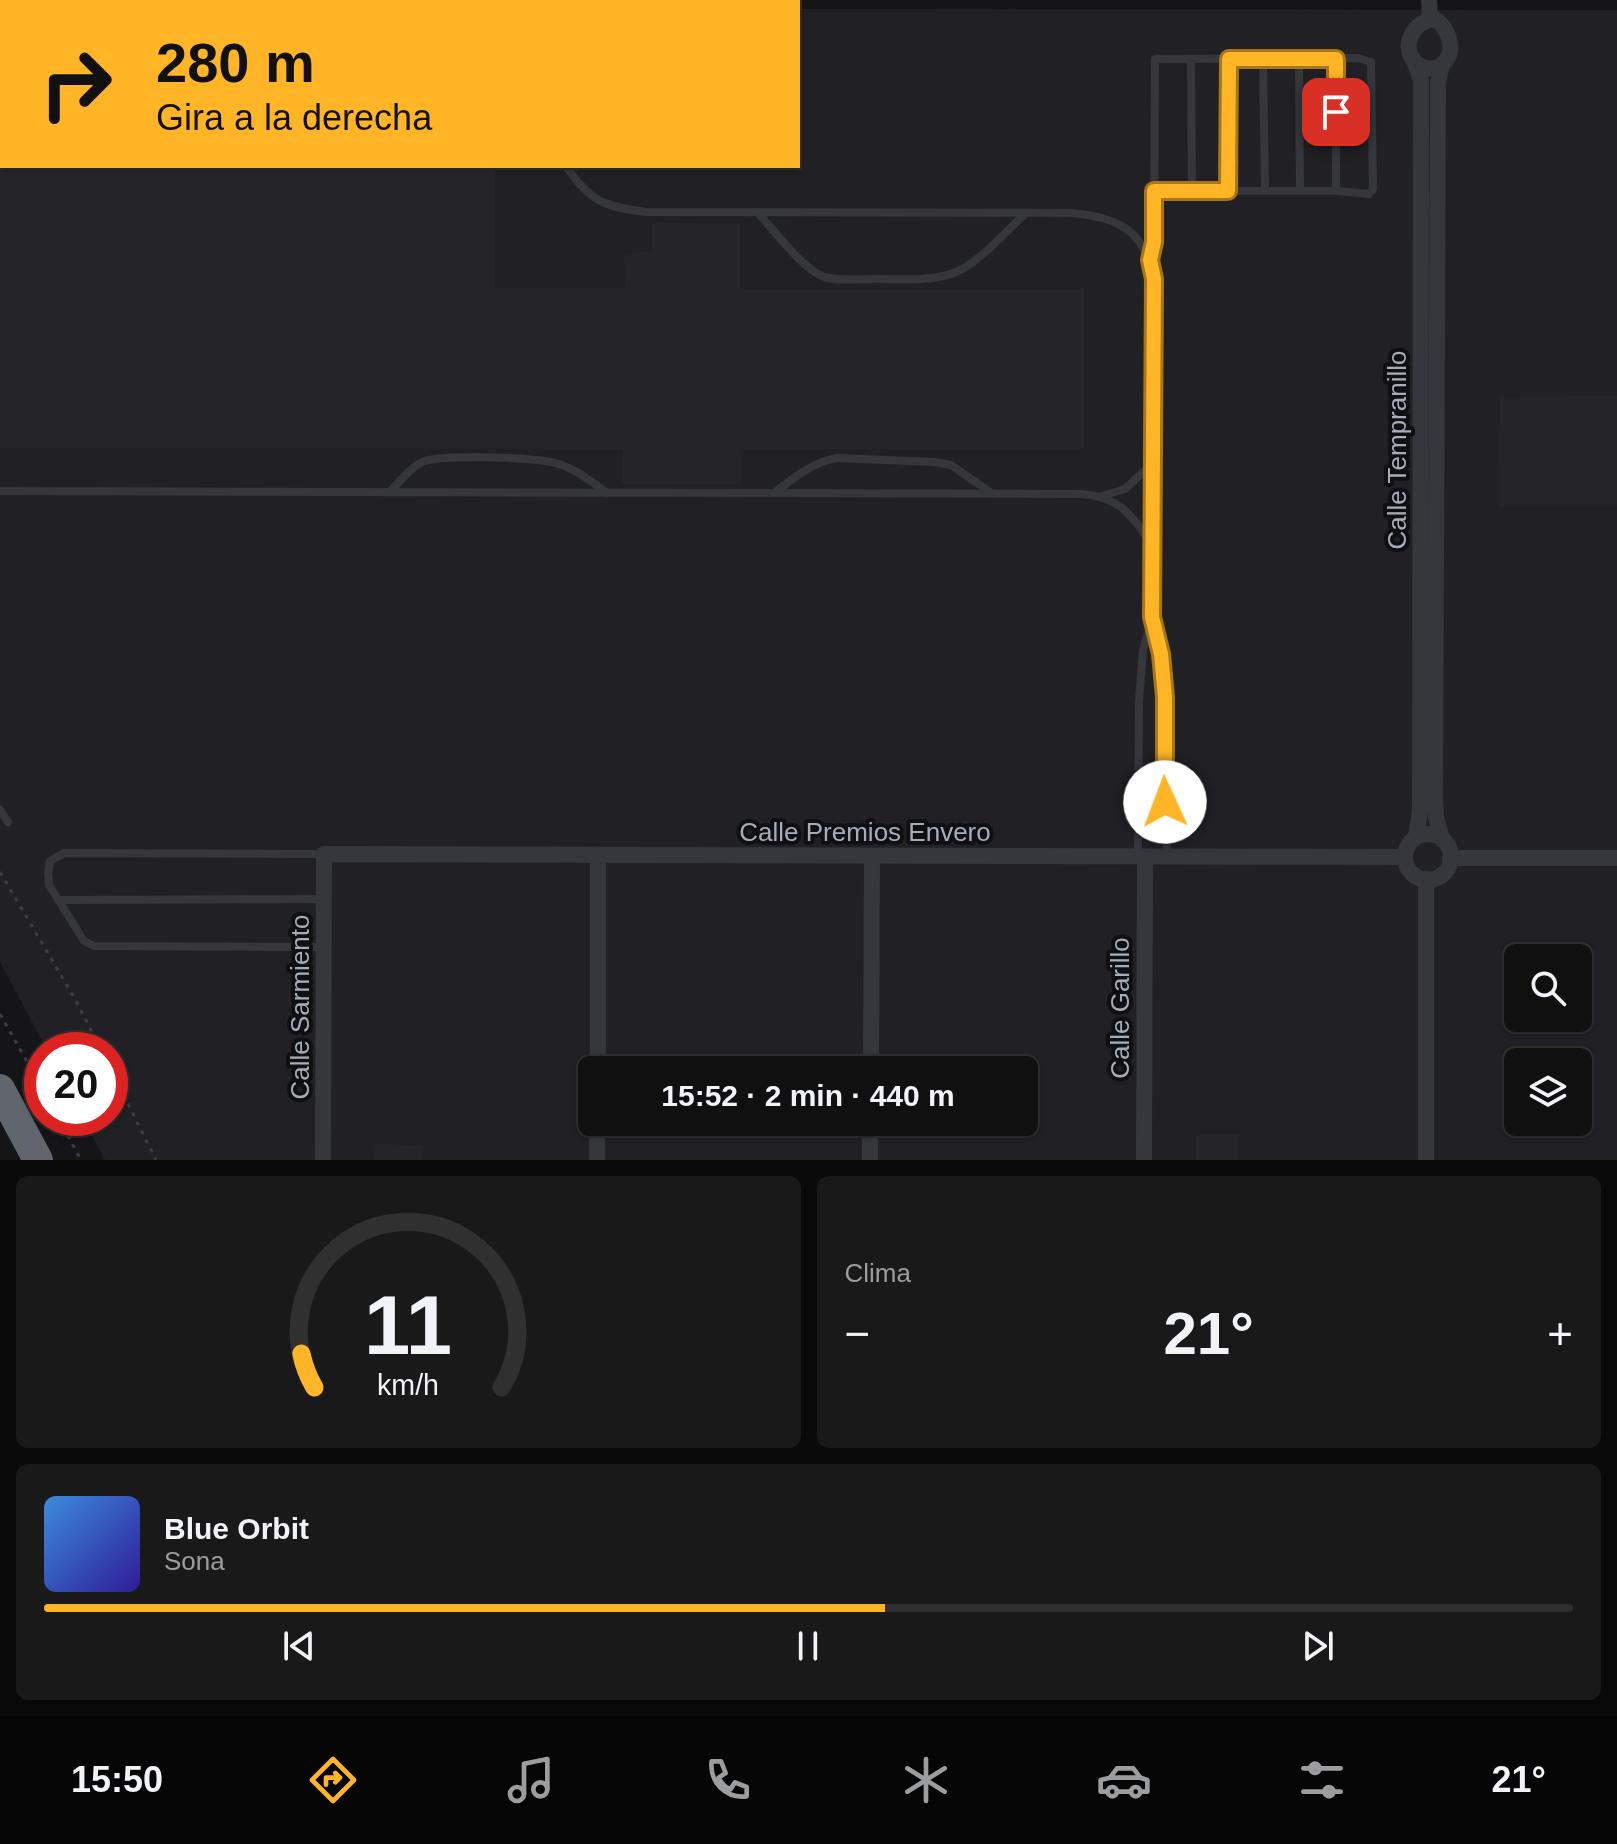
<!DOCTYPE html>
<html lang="es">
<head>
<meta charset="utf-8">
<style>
  :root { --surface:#101011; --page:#19191a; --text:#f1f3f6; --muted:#9c9d9f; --line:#303031; --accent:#ffb526 }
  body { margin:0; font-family:Helvetica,sans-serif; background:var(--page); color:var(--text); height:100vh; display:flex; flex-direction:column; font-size:30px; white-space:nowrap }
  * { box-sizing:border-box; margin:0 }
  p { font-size:26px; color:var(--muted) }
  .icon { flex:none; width:44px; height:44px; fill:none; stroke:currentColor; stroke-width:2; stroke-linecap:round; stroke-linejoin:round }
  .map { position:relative; height:1160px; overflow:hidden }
  .drawer { display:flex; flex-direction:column; gap:16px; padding:16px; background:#090909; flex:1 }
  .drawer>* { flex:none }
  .banner { position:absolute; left:0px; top:0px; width:800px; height:168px; box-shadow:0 2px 6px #0004,0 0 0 2px var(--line); background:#ffb526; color:#111; overflow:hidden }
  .controls { position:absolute; left:1504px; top:944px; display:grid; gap:16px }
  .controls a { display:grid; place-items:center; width:88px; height:88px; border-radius:12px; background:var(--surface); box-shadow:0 2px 6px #0004,0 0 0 2px var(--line); font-size:40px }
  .speed { position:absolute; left:24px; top:1032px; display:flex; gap:16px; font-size:40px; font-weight:700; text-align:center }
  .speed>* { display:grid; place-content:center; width:104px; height:104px; border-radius:50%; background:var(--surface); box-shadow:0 2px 6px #0004,0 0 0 2px var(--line); line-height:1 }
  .speed .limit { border:12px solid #d22; background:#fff; color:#111 }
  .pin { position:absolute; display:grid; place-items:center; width:68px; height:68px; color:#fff; margin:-34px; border-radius:16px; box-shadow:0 4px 12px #0006 }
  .me { position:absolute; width:88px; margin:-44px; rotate:358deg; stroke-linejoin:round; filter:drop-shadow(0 0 6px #0008) }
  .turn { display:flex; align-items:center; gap:28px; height:168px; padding:0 24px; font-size:36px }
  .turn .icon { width:104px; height:104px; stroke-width:2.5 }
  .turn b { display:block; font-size:56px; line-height:68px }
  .big { font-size:60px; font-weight:700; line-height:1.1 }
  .drawer .tile { flex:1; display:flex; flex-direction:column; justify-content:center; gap:12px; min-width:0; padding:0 28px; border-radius:12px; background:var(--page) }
  .drawer .dial { align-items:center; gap:0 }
  .dial svg { height:208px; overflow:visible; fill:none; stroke:var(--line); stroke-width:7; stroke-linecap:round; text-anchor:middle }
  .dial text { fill:var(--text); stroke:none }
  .song { display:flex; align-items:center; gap:24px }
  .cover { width:96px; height:96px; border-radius:12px; background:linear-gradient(135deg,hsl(210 70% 55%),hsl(250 70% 35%)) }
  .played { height:8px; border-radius:4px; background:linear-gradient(90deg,var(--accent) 55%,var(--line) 55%) }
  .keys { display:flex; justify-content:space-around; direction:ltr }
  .heat { display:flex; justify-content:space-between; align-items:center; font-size:44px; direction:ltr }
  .drawer .tiles { flex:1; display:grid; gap:16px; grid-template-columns:1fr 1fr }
  .tile:last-child { grid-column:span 2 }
  .trip { position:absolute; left:578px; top:1056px; width:460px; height:80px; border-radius:12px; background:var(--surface); box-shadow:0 2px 6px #0004,0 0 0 2px var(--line); font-weight:700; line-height:80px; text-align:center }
  .tab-bar { display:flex; height:128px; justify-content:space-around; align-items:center; background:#060607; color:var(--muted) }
  .tab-bar .icon { width:56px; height:56px }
  .tab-bar .active { color:var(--accent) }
  .tab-bar b { font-size:36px; color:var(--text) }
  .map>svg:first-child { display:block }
  .built { fill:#212125; fill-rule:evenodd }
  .building { fill:#252529 }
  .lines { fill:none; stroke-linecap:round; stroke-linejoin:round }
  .path { stroke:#3c3e44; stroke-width:3; stroke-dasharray:4 6; stroke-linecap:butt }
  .service { stroke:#36373d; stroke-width:8 }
  .minor { stroke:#36373d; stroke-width:16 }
  .motorway { stroke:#61656e; stroke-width:30 }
  .rail-casing { stroke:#494b52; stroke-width:7 }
  .rail { stroke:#101012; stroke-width:4; stroke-dasharray:12; stroke-linecap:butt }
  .route-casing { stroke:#a67619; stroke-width:20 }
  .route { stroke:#ffb526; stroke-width:14 }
  .labels { text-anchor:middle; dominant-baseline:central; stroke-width:8; stroke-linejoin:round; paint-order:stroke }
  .street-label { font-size:26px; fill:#a6acb9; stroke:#101012 }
</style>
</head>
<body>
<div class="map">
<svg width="1617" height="1160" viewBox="0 0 1617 1160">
  <rect width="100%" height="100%" fill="#151517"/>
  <path class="built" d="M 0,8 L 2,8 L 2,166 L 798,166 L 798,9 L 1617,10 L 1617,1160 L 105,1160 L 83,1118 L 110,1118 L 110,1050 L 47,1050 L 0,962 ZM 1518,958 L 1578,958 L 1578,1018 L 1518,1018 ZM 1518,1062 L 1578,1062 L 1578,1122 L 1518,1122 ZM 592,1070 L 1024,1070 L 1024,1122 L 592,1122 Z"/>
  <g class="building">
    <polygon points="0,166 495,166 495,288 625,288 624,253 652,252 652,223 740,223 740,289 1084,289 1084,449 741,449 741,484 622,484 623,449 0,448"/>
    <polygon points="1617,396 1617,507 1498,507 1500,397"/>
    <rect x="1196" y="1135" width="42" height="25"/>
    <polygon points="374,1144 422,1145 422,1160 374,1160"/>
  </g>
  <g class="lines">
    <g class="path">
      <polyline points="0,872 75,999 101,1050"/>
      <polyline points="0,1014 42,1088"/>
      <polyline points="110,1068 156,1160"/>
      <polyline points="58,1118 81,1160"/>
    </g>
    <g class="service">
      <polyline points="0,45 2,45"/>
      <polyline points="1191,59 1192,191"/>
      <polyline points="1263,59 1265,191"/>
      <polyline points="1299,59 1300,191"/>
      <polyline points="0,97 2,97"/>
      <path d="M 566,166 C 590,202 605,207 647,212 L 1073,213 C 1120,218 1144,230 1154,279 L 1152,617 L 1161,654 L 1165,697 L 1164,746 L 1167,857"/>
      <polyline points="1228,191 1229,59"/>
      <polyline points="1336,191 1336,59"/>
      <path d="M 757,212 C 774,230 801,267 822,276 C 836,282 862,279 877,279 C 902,279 932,282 956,272 C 979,263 1007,230 1026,213"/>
      <polyline points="1150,260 1154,242 1155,59 1358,58 1371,62 1373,189 1369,194 1336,191 1154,191"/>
      <path d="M 0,491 L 1083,494 C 1122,498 1132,516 1153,546"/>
      <path d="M 390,492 C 399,482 410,468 422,462 C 439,454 539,457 559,464 C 577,470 592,482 607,493"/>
      <path d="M 774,493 C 794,478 812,462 837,458 L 934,462 L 951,465 L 990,492"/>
      <polyline points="1102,496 1125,489 1153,463"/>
      <polyline points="0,810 8,822"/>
      <polyline points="1138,857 1139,701 1143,650 1152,618"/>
      <polyline points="58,900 323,899"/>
      <polyline points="323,947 94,946 84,941 49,885 48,873 50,861 64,853 324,854"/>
    </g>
    <g class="minor">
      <polyline points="1429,0 1430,20"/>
      <path d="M 1435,19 C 1449,28 1458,54 1441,65 C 1438,68 1433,68 1428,69 C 1424,67 1419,66 1416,63 C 1400,48 1412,21 1435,19 Z"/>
      <polyline points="1415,63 1421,80 1420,811 1416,837"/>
      <circle cx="1428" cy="857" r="23"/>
      <polyline points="1442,839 1436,817 1435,798 1438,82 1442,65"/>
      <polyline points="1450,858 1617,858"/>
      <polyline points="598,1070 598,855"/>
      <polyline points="871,1070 872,856"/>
      <polyline points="323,1160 324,854 1405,857"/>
      <polyline points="597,1160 597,1122"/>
      <polyline points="870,1160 870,1122"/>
      <polyline points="1144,1160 1145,857"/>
      <polyline points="1426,1160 1426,879"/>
    </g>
    <polyline class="motorway" points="0,1089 38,1160"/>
    <defs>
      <g id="rail">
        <polyline points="780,2 789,0"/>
        <polyline points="0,50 2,50"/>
      </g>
    </defs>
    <use href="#rail" class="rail-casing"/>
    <use href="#rail" class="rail"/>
  </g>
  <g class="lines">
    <defs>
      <polyline id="route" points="1165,802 1165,697 1161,654 1152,617 1154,279 1150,260 1154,242 1154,191 1228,191 1229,59 1336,59 1336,112"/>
    </defs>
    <use href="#route" class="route-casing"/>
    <use href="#route" class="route"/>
  </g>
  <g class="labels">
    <g class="street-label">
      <text transform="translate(1397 450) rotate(-90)">Calle Tempranillo</text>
      <text x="865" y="832">Calle Premios Envero</text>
      <text transform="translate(300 1007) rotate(-90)">Calle Sarmiento</text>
      <text transform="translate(1120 1008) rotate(-90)">Calle Garillo</text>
    </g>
  </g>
</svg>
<div class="controls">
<a><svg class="icon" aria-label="search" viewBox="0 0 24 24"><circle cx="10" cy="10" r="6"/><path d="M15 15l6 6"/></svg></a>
<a><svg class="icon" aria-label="layers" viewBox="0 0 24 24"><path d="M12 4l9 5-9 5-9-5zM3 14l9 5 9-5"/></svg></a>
</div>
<div class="speed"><div class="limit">20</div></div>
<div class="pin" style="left:1336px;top:112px;background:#d93025"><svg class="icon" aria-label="arrive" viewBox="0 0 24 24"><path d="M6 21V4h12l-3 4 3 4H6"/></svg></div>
<svg class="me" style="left:1165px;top:802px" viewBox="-20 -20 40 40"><circle r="19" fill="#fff"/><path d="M0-13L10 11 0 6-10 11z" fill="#ffb526"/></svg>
<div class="trip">15:52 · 2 min · 440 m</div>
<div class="banner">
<div class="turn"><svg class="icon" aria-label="right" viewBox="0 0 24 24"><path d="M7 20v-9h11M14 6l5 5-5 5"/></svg><div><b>280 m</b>Gira a la derecha</div></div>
</div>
</div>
<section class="drawer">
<div class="tiles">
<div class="tile dial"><svg viewBox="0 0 100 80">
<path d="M14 69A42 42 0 1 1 86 69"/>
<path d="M14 69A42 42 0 0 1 9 56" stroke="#ffb526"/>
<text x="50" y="56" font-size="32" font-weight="700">11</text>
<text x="50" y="72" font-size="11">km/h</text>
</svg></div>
<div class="tile"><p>Clima</p>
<div class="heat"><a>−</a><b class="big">21°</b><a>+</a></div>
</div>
<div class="tile">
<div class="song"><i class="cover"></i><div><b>Blue Orbit</b><p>Sona</p></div></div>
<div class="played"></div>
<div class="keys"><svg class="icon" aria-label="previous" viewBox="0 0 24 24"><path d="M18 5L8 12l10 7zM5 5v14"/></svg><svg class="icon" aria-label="pause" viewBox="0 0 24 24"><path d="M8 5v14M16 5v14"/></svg><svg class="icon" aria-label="next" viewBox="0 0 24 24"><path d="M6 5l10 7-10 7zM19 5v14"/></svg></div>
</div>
</div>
</section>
<nav class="tab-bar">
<b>15:50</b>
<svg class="icon active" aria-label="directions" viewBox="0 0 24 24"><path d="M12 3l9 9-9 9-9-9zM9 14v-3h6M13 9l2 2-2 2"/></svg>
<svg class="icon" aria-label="music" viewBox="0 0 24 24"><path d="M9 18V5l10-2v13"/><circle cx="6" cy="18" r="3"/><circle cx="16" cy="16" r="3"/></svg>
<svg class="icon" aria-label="phone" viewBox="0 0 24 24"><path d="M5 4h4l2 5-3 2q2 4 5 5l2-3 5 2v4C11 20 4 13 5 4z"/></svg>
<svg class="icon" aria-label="climate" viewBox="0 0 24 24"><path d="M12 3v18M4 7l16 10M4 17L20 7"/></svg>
<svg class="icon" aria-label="car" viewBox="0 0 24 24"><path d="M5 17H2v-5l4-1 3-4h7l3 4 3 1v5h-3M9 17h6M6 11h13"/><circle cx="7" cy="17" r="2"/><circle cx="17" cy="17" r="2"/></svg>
<svg class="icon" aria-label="filters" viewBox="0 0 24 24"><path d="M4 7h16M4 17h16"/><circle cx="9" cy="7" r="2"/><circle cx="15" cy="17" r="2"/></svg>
<b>21°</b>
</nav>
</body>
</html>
